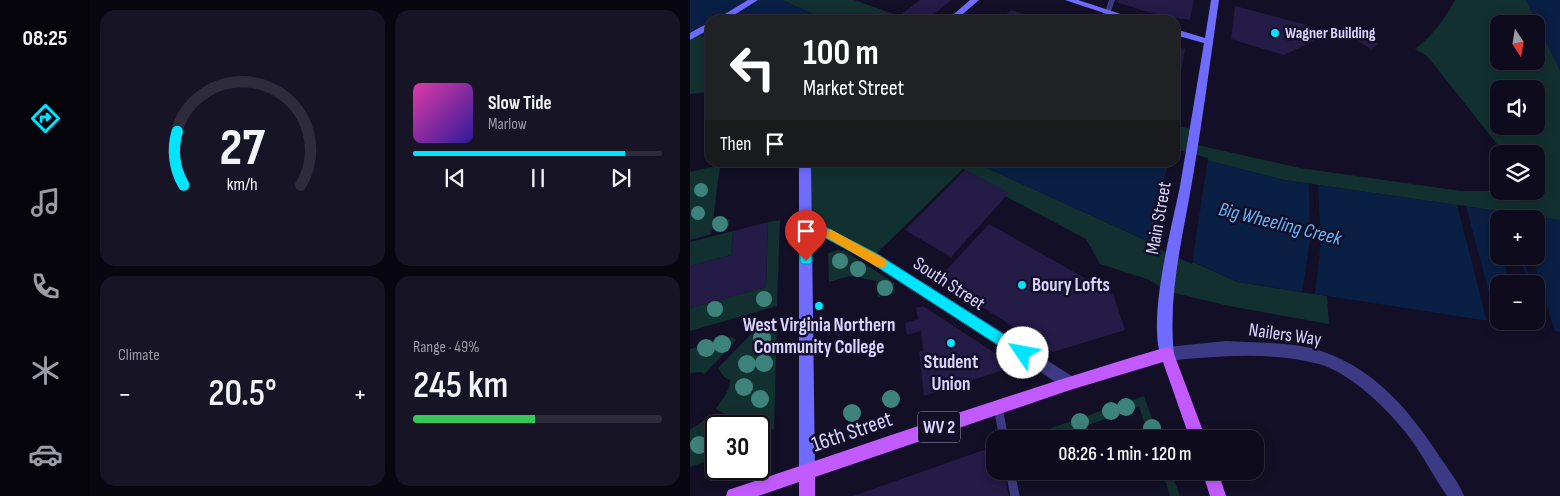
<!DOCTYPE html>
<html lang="en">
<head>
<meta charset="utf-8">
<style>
  :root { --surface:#0e0b1c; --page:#171425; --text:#f1f3f6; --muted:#9b9ba3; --line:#2e2b3b; --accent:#00e5ff }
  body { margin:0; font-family:"Sofia Sans Condensed",sans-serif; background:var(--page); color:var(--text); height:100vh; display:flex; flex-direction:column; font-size:19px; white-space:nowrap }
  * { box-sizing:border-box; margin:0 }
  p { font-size:16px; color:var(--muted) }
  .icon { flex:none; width:28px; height:28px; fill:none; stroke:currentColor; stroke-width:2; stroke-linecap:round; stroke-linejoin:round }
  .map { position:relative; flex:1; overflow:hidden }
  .sheet { display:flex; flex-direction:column; gap:10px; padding:10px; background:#08060f; width:600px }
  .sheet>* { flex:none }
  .guide { position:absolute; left:15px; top:15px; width:475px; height:152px; border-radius:15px; box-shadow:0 2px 12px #0003,0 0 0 1px var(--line); background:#202124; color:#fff; overflow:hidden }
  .needle { width:32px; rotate:168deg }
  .controls { position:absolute; left:800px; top:15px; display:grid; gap:10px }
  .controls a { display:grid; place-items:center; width:55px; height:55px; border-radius:10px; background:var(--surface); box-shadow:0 2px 12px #0003,0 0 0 1px var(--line); font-size:25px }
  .speed { position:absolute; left:15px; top:415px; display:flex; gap:10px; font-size:25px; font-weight:700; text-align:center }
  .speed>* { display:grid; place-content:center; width:65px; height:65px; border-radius:50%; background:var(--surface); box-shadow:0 2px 12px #0003,0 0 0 1px var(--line); line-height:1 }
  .speed .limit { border:2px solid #111; border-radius:8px; background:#fff; color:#111 }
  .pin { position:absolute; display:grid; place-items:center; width:42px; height:42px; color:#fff; margin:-51px -21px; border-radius:50% 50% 50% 0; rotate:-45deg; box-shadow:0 0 5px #0007 }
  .pin .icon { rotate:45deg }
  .me { position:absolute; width:55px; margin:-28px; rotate:303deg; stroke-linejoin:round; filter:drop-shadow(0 0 4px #0008) }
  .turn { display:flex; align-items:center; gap:18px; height:105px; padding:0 15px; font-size:22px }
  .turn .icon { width:65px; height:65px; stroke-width:2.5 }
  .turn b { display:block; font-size:35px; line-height:42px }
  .then { display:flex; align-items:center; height:48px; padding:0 15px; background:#0003; gap:10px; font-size:19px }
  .big { font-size:38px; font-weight:600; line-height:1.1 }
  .sheet .widget { flex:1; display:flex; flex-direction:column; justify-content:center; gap:8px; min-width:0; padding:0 18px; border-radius:15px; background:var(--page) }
  .sheet .dial { align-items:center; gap:0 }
  .dial svg { height:130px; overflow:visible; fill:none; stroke:var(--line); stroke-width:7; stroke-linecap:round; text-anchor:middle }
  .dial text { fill:var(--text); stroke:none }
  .song { display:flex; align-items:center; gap:15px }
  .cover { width:60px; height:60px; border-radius:8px; background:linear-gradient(135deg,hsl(320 70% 55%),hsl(250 70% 35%)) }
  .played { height:5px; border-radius:2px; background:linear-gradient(90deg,var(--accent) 85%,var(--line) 85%) }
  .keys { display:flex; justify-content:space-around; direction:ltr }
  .heat { display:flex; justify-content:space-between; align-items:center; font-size:28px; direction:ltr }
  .charge { height:8px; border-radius:4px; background:linear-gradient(90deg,#34c759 49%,var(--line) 0) }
  .sheet .tiles { flex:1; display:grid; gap:10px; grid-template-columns:repeat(2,1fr) }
  .trip { position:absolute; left:296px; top:430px; width:278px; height:50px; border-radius:15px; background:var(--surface); box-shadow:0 2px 12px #0003,0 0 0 1px var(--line); font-weight:600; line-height:50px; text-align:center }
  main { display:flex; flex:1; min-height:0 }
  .dock { display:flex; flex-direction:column; width:90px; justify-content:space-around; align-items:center; background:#06040b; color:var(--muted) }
  .dock .icon { width:35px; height:35px }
  .dock .on { color:var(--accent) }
  .dock b { font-size:22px; color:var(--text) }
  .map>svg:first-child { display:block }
  .green { fill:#12302f; fill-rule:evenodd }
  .water { fill:#0a1f44; fill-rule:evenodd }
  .pier { fill:#130f26 }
  .building { fill:#241b47 }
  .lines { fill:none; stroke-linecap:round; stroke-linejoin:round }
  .lane-far1 { stroke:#3d3a85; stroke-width:5.5 }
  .lane { stroke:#3d3a85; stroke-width:9 }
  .street { fill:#3d3a85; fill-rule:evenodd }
  .secondary { fill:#6f6bff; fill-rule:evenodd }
  .primary { fill:#c25bff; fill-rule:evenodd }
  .tree { fill:#3d827b }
  .route { fill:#00e5ff; stroke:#0095a6 }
  .slow { fill:#f59e0b }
  .poi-dot { fill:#00e5ff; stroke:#130f26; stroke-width:2 }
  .labels { text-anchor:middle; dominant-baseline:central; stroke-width:5; stroke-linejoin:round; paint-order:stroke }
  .far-poi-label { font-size:16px; font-weight:bold; fill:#d9d4ff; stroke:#130f26; text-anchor:start }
  .shield { fill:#130f26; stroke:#9e99be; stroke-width:1 }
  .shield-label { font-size:18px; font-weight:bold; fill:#d9d4ff }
  .street-label { font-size:19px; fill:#d9d4ff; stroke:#130f26 }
  .poi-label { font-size:19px; font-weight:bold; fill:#d9d4ff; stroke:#130f26 }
  .water-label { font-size:20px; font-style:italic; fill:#62b6ff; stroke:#130f26 }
  .near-street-label { font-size:22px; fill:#d9d4ff; stroke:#130f26 }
</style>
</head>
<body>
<main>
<nav class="dock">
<b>08:25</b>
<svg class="icon on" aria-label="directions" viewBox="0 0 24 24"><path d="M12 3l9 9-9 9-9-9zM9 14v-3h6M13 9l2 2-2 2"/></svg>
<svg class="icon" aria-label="music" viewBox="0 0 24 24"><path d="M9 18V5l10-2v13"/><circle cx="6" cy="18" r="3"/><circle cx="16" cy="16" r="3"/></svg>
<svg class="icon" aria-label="phone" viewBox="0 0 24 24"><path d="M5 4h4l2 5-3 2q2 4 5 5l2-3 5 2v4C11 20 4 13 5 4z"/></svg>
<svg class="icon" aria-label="climate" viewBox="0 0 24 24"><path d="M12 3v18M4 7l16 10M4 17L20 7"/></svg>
<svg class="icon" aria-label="car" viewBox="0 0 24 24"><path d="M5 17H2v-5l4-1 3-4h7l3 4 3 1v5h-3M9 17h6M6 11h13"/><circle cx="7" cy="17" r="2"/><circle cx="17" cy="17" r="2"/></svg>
</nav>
<section class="sheet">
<div class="tiles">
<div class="widget dial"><svg viewBox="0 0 100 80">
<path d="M14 69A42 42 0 1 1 86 69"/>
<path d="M14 69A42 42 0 0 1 10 36" stroke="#00e5ff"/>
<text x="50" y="56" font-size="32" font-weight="700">27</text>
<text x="50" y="72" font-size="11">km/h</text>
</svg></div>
<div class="widget">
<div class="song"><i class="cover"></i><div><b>Slow Tide</b><p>Marlow</p></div></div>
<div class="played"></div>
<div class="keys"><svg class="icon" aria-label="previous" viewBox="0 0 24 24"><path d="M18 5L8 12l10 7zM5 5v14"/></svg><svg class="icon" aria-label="pause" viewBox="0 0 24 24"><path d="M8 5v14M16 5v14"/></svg><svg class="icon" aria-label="next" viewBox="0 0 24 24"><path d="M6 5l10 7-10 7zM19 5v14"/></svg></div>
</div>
<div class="widget"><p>Climate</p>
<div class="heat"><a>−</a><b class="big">20.5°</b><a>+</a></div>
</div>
<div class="widget"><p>Range · 49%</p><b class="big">245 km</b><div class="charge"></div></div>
</div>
</section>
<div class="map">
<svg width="870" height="496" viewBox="0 0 870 496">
  <rect width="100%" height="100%" fill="#130f26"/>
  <g class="green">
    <polygon points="92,0 164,0 209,16 204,20 136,20"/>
    <path d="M 765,0 L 836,0 L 870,70 L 870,220 L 594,180 L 485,152 L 485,125 L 505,130 L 503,144 L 610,168 L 771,191 L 846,191 L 846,154 L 815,154 L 737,56 L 725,49 C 743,35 754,20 765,0 ZM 809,24 L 846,24 L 846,61 L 809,61 ZM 809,89 L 846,89 L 846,126 L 809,126 Z"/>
    <polygon points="0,31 20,40 20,92 0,94"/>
    <polygon points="115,163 286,163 547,282 637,296 639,324 539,306 476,291 460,280 410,264 396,239 315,196 318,193 273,169 183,257 116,222"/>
    <polygon points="30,165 23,222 40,219 39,226 22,230 21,234 0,240 0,172"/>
    <polygon points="90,220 87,306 0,331 0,308 76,287 78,222"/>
    <polygon points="43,231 41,255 0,266 0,242"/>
    <polygon points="148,250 155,251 204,283 205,293 188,297 186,281 160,276 139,282 138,253"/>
    <path d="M 87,323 L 84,429 L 69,434 L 69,426 L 57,426 L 26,409 C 31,400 41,390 40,380 L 34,377 L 28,368 L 65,330 Z"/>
    <polygon points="42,337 46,340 15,374 11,372 0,373 0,349"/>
    <polygon points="454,396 469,439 460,439 449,407 358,439 348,439 347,433"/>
    <polygon points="16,419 28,426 26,426 26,458 0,467 0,430"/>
    <polygon points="472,471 481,471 490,496 480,496"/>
  </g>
  <g class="water">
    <polygon points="0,0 92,0 136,20 20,20 20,40 0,31"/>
    <polygon points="836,0 870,0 870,70"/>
    <path d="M 485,152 L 594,180 L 870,220 L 870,332 L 548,282 L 286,163 L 485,162 ZM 809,219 L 846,219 L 846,256 L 809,256 ZM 809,284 L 846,284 L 846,321 L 809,321 Z"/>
  </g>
  <g class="pier">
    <polygon points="485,149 518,158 502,264 460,245 478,163 485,162"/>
    <polygon points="619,183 628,185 631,242 625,294 612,292 620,241"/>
    <polygon points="767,205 776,206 807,323 797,321"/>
    <polygon points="812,256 830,256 838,284 820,284"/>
    <polygon points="833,256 842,256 865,332 855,330 846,300 846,284 841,284"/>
  </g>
  <g class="building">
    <polygon points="230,0 261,0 237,20 204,20"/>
    <polygon points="427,0 504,0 500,20 468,15 426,2"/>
    <polygon points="545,6 628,28 630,38 594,55 541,39"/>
    <polygon points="321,10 352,20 310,20"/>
    <polygon points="655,24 657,25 689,44 681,49 648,29"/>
    <polygon points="485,46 495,49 491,71 485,71"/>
    <polygon points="275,170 319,193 261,257 215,230"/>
    <polygon points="78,222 76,287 0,308 0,266 41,255 43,231"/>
    <polygon points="299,224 423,294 435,330 363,352 248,279"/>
    <polygon points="233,306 311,357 313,370 234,396 229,352 233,351 231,331 217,335 215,323 228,319 226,308"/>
    <polygon points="305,446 305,471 314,471 319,496 163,496"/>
  </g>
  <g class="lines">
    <polyline class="lane-far1" points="415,20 422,0"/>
    <g class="lane">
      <polyline points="308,407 314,439"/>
      <polyline points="320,471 325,496"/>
    </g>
    <g class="street">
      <polygon points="116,217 187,253 385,378 387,383 385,388 380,390 375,388 179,261 112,226 110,222 112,218"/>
      <path d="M 536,341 C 565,343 607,342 634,352 C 688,371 722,414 752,460 C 760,472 769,483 774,496 L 757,496 C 744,477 733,456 720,438 C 700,411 661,373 629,364 C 579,351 527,356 477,361 L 472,359 L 470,354 L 472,349 L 477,347 Z"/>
    </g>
    <g class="secondary">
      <polygon points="58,0 68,0 36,20 25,20"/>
      <polygon points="280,0 289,0 266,20 257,20"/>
      <polygon points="375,0 388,0 449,20 435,20"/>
      <path d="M 521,0 L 529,0 C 520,62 512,125 501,188 C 491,244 478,297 484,354 L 482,359 L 477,361 L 472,359 C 456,322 482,227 490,186 C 498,139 506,91 514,43 L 485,35 L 485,29 L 515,38 Z"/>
      <polygon points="20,22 20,29 0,40 0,33"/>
      <polygon points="109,162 121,162 125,471 123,477 117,479 111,477 109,471"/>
    </g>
    <g class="primary">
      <path d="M 477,347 L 482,349 L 484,354 L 516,439 L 500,439 L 473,362 L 380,390 L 125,477 L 125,496 L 109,496 L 109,482 L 68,496 L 36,496 L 38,490 L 44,488 C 188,440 331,390 477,347 Z"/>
      <polygon points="512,471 528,471 536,496 520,496"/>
    </g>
  </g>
  <g class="tree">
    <circle cx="11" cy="190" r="7"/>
    <circle cx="8" cy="213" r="7"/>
    <circle cx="30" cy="224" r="8"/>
    <circle cx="150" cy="261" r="8"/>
    <circle cx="168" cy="269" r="8"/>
    <circle cx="195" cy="288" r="8"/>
    <circle cx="74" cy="299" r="8"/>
    <circle cx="25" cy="309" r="8"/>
    <circle cx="72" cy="338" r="9"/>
    <circle cx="32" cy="344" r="9"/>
    <circle cx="16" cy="348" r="9"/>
    <circle cx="74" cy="363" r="9"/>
    <circle cx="57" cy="364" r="9"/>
    <circle cx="54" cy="387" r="9"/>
    <circle cx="70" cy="399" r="9"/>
    <circle cx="201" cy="399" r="9"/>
    <circle cx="436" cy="407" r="9"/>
    <circle cx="421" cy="411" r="9"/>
    <circle cx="162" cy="413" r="9"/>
    <circle cx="390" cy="422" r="9"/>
    <circle cx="462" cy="428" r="9"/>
    <circle cx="9" cy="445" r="9"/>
  </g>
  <polygon class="route" points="116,217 187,254 337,349 339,353 337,358 333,359 328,358 178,261 121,230 122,261 120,264 112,264 110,261 110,222"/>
  <polygon class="slow" points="140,229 195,259 197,263 195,267 187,267 136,237 135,234"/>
  <g class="poi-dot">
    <circle cx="585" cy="33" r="5"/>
    <circle cx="332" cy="285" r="5"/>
    <circle cx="129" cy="306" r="5"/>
    <circle cx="261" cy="343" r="5"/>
  </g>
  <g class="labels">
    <g class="far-poi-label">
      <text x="595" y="33">Wagner Building</text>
    </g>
    <rect class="shield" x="228" y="411.5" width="42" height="31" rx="4"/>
    <g class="shield-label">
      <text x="249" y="427">WV 2</text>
    </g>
    <g class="street-label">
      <text transform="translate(469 218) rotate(-80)">Main Street</text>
      <text transform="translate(259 284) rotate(33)">South Street</text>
      <text transform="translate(595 335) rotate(8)">Nailers Way</text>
    </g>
    <g class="poi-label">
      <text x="342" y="285" text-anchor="start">Boury Lofts</text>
      <text x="129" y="325">West Virginia Northern<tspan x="129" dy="22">Community College</tspan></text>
      <text x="261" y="362">Student<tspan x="261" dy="22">Union</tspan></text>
    </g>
    <g class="water-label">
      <text transform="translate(590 224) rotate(14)">Big Wheeling Creek</text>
    </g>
    <g class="near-street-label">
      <text transform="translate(162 432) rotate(-19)">16th Street</text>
    </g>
  </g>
</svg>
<div class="controls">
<a><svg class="needle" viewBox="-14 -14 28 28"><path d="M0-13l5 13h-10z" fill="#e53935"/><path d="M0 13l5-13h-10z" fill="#9b9ba3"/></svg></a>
<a><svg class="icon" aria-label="sound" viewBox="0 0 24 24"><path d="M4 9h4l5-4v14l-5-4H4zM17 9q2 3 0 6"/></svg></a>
<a><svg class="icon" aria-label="layers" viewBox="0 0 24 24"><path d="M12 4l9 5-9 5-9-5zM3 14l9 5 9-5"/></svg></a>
<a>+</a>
<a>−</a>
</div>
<div class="speed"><div class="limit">30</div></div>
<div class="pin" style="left:116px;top:261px;background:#d93025"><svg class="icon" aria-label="arrive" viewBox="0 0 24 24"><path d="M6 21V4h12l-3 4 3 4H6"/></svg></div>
<svg class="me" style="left:333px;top:353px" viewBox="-20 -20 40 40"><circle r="19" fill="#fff"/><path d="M0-13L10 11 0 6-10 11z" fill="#00e5ff"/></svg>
<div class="trip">08:26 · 1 min · 120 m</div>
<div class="guide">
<div class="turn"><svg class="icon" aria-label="left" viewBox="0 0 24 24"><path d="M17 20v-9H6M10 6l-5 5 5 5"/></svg><div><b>100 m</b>Market Street</div></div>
<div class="then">Then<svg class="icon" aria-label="arrive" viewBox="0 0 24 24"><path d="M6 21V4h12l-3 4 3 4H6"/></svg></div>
</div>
</div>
</main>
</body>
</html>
